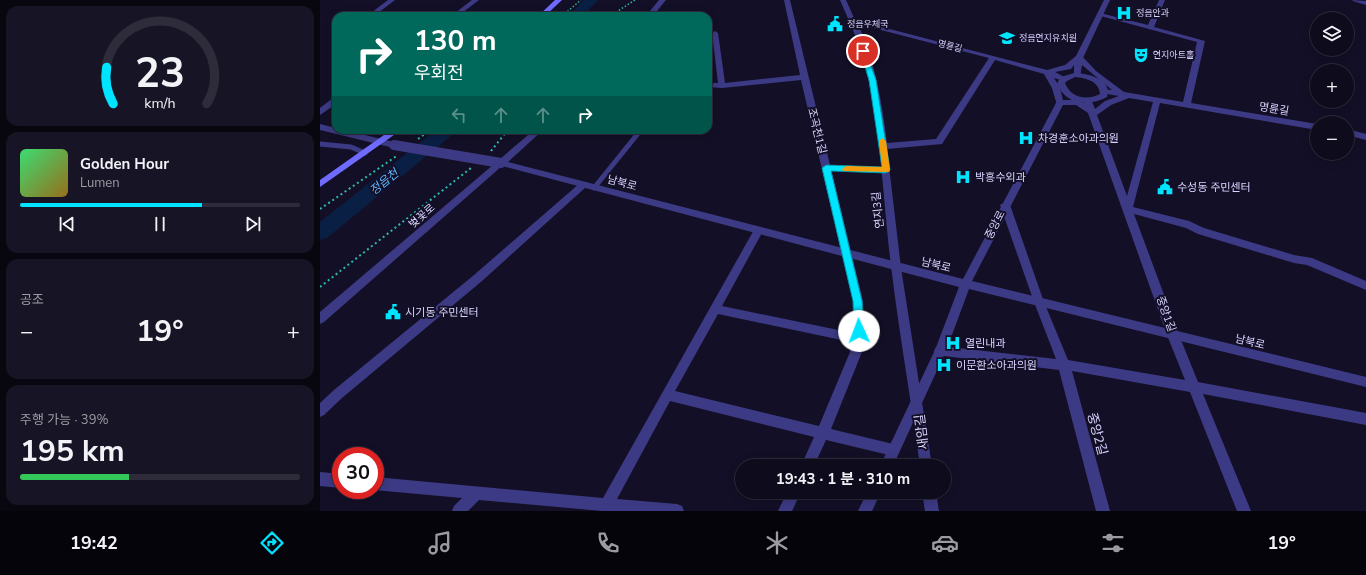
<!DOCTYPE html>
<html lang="ko">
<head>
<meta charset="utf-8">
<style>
  :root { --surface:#0e0b1c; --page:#171425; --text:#f1f3f6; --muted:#9b9ba3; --line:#2e2b3b; --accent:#00e5ff }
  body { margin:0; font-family:"Nunito Sans","Noto Sans KR",sans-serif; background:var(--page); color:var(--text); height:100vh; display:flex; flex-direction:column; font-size:15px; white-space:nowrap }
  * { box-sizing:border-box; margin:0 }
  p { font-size:13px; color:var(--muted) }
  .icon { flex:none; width:22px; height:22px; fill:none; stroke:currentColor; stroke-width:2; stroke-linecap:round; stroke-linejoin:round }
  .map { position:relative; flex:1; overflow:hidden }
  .drawer { display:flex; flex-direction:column; gap:6px; padding:6px; background:#08060f; width:320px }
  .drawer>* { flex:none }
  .banner { position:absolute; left:12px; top:12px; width:380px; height:122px; border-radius:12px; box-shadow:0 2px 10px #0003,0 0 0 1px var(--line); background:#00695c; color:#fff; overflow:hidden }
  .tools { position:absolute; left:990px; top:12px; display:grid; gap:8px }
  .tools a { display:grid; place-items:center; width:44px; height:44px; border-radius:50%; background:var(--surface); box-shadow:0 2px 10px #0003,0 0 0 1px var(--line); font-size:20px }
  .speed { position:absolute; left:12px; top:447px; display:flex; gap:8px; font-size:20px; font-weight:700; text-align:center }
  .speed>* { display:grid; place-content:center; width:52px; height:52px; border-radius:50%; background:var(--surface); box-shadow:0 2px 10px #0003,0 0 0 1px var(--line); line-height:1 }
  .speed .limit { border:6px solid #d22; background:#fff; color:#111 }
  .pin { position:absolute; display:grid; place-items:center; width:34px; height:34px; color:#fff; margin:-17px; border:2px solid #fff; border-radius:50%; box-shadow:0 1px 4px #0007 }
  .me { position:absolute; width:44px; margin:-22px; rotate:358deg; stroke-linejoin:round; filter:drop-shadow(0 0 3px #0008) }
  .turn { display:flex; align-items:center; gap:14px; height:84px; padding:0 16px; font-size:18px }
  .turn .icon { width:52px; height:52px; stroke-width:2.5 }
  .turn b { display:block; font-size:28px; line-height:34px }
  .lanes { display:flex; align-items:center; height:38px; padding:0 16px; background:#0003; justify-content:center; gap:20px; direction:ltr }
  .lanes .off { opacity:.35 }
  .big { font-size:30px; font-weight:700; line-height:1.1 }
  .drawer .widget { flex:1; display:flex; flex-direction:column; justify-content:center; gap:6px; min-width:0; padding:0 14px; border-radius:12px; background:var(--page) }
  .drawer .dial { align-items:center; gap:0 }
  .dial svg { height:104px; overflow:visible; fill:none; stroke:var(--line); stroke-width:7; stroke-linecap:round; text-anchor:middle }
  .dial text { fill:var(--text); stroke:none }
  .song { display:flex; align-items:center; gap:12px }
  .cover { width:48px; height:48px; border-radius:6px; background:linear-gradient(135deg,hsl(140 70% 55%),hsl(40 70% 35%)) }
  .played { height:4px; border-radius:2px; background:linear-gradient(90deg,var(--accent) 65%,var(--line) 65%) }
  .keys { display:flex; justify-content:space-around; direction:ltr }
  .heat { display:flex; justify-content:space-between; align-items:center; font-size:22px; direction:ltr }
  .charge { height:6px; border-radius:3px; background:linear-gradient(90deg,#34c759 39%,var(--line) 0) }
  .trip { position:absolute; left:415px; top:459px; width:216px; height:40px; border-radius:20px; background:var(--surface); box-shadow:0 2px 10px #0003,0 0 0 1px var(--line); font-weight:700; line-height:40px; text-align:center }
  .dock { display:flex; height:64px; justify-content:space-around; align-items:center; background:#06040b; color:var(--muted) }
  .dock .icon { width:28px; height:28px }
  .dock .selected { color:var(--accent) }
  .dock b { font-size:18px; color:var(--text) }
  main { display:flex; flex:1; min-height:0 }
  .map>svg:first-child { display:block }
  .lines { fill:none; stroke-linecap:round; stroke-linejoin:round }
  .river { fill:#0a1f44; fill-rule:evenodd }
  .path-far1 { stroke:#2fb8b0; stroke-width:1.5; stroke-dasharray:1.5 2; stroke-linecap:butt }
  .path { stroke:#2fb8b0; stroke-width:2; stroke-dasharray:2 3; stroke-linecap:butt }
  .service-far1 { stroke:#3d3a85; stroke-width:4 }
  .service { stroke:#3d3a85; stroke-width:5 }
  .minor { fill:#3d3a85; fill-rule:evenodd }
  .tertiary { fill:#3d3a85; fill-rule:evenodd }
  .secondary { fill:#6f6bff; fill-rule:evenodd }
  .tertiary-bridge { stroke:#3d3a85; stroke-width:10 }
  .route { fill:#00e5ff; stroke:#0095a6 }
  .slow { fill:#f59e0b }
  .labels { text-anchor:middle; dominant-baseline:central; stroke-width:4; stroke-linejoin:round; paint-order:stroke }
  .far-poi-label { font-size:9px; fill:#d9d4ff; stroke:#130f26; text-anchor:start }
  .far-street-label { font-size:9px; fill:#d9d4ff; stroke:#130f26 }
  .street-label { font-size:11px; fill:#d9d4ff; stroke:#130f26 }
  .poi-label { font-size:11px; fill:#d9d4ff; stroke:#130f26; text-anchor:start }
  .water-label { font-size:12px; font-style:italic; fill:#62b6ff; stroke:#130f26 }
  .near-street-label { font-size:13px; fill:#d9d4ff; stroke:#130f26 }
</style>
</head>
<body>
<main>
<section class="drawer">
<div class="widget dial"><svg viewBox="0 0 100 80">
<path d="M14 69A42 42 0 1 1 86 69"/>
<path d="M14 69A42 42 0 0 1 9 41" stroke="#00e5ff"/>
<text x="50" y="56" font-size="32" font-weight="700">23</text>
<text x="50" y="72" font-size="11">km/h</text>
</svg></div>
<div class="widget">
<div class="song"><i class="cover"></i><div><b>Golden Hour</b><p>Lumen</p></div></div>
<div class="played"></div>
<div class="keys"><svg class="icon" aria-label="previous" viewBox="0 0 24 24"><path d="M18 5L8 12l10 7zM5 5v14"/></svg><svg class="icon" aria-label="pause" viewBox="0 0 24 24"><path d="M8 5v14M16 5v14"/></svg><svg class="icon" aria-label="next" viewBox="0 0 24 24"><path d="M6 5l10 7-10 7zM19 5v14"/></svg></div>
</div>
<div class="widget"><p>공조</p>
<div class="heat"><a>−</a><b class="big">19°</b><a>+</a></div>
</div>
<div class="widget"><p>주행 가능 · 39%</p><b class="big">195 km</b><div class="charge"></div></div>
</section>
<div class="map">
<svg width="1046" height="511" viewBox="0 0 1046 511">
  <rect width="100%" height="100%" fill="#130f26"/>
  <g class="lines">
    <g class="river">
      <polygon points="264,0 278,0 263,16 248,16"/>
      <polygon points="116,130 135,130 133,134 7,238 0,240 0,222"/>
    </g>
    <g class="path-far1">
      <polyline points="242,16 261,0"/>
      <polyline points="290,16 315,0"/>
      <polyline points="108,132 110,130"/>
      <polyline points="187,132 188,130"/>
    </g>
    <g class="path">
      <polyline points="98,139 109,131"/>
      <polyline points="171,151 187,131"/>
      <polyline points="0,209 78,155"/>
      <polyline points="0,287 151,168"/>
    </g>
    <polyline class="service-far1" points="320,132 321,130"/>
    <g class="service">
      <polyline points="0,144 31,147 45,153"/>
      <polyline points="506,168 566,170"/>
      <polyline points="274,188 320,131"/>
    </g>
    <g class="minor">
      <polygon points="68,0 75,0 54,16 47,16"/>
      <polygon points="152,0 159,0 138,16 131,16"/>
      <path d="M 464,0 L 470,0 L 543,301 L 544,325 L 542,352 L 511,429 L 573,444 L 577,446 L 579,450 L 577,454 L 573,456 L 506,440 L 494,466 L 481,466 L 494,437 L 350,401 L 297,499 L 357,504 L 362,506 L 364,511 L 282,511 L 159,500 L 148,511 L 132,511 L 134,506 L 142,498 L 54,490 L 55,490 L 55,477 L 283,498 L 435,228 L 441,228 L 443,231 L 402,306 L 533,333 L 533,301 L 481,80 L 402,88 L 388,87 L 388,83 L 398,83 L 392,33 L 395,31 L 398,33 L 405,83 L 480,75 ZM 398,314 L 531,342 L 530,352 L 499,426 L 355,391 Z"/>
      <path d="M 520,0 L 526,0 L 535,20 L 727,70 L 745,65 L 756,56 L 762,56 L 776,71 L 804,92 L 863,102 L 877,42 L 777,15 L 780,13 L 828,25 L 839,0 L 845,0 L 834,27 L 885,41 L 871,103 L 997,124 L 997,130 L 840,103 L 813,207 L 869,221 L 884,228 L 974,255 L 992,258 L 1046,281 L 1046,290 L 987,265 L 974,263 L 878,234 L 866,228 L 814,214 L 859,335 L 878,382 L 1046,413 L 1046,425 L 883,394 L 931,511 L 917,511 L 870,392 L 752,371 L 790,511 L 776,511 L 739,370 L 616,355 L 614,351 L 616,347 L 620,346 L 736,359 L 714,302 L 680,205 L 685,202 L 690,205 L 724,302 L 748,360 L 865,380 L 847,335 L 768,113 L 756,105 L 737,105 L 732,88 L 724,74 L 675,60 L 622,144 L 567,149 L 581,268 L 612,466 L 600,466 C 591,399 579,333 571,266 C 563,199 561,130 545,65 C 539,42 529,21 520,0 ZM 538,24 L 669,58 L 616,139 L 567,143 C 562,103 555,61 538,24 ZM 754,65 L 754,77 L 760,77 L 762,65 L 792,90 L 781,89 L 781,93 L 799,96 L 785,101 L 775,109 L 771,99 L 765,99 L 765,103 L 753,100 L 743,100 L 740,88 L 734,78 L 744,81 L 748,79 L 735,72 L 751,69 ZM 809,98 L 833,102 L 807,196 L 777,115 L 791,105 Z"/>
      <polygon points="1032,0 1046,1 1046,5 1033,1"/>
      <polygon points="13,98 16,98 16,104 0,115 0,108"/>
      <polygon points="1027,129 1046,134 1046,140 1027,135"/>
      <polygon points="263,182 268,185 266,187 162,281 22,398 4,415 0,417 0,403 14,390 154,275 260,183"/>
      <polygon points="0,472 21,474 21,488 0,486"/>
      <polygon points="467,492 481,492 472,511 458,511"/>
      <polygon points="602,492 616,492 619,511 605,511"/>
    </g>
    <g class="tertiary">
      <polygon points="339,0 346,0 333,16 326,16"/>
      <polygon points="784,0 790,0 763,58 762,60 756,60 755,58"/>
      <path d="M 754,73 C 767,73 793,79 787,97 C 768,107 745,105 737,83 L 741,77 ZM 755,77 C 766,78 779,81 780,94 C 766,101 751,98 745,83 L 747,81 Z"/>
      <polygon points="737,101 743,101 744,103 652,281 1046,377 1046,387 649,289 626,351 573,466 560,466 615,350 639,287 182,166 4,322 0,324 0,312 214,130 223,130 188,162 643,279"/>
      <polygon points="0,124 16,128 16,130 24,130 74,142 78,145 74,148 0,130"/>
      <polygon points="547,492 561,492 552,511 538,511"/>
    </g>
    <g class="secondary">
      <polygon points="235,0 242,0 225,16 218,16"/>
      <polygon points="71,130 81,130 0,187 0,180"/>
    </g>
    <polyline class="tertiary-bridge" points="74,145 181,163"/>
  </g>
  <polygon class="route" points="541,49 546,51 556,80 570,170 566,173 511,171 542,301 544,331 543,334 539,335 536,334 534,331 533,301 502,168 506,165 562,167 549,80 540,51"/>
  <polygon class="slow" points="562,138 566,141 570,170 569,172 523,171 522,169 526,166 562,167 559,141"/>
  <defs>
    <symbol id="hospital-bare" viewBox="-9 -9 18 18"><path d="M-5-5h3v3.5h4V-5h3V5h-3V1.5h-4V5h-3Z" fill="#00e5ff" stroke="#130f26" stroke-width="2.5" paint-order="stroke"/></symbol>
    <symbol id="civic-bare" viewBox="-9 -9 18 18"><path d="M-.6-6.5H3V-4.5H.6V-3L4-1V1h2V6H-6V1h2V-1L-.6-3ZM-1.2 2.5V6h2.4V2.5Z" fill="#00e5ff" stroke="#130f26" stroke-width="2.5" paint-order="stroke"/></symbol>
    <symbol id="school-bare" viewBox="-9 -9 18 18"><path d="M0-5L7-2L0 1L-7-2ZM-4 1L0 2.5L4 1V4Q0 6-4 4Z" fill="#00e5ff" stroke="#130f26" stroke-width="2.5" paint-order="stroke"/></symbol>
    <symbol id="theatre-bare" viewBox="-9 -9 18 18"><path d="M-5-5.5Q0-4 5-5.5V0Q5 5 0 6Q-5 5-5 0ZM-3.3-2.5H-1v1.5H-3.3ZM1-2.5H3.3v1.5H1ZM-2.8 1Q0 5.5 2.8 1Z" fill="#00e5ff" stroke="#130f26" stroke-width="2.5" paint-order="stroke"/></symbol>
  </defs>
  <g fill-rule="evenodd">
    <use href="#hospital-bare" x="793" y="2" width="22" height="22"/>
    <use href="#civic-bare" x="504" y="13" width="22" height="22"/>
    <use href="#school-bare" x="676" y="27" width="22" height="22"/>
    <use href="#theatre-bare" x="810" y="44" width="22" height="22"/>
    <use href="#hospital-bare" x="695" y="127" width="22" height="22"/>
    <use href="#hospital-bare" x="632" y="166" width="22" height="22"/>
    <use href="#civic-bare" x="834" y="176" width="22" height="22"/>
    <use href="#civic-bare" x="62" y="301" width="22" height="22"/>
    <use href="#hospital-bare" x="622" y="332" width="22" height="22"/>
    <use href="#hospital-bare" x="613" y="354" width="22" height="22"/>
  </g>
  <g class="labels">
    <g class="far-poi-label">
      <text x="816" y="13">정읍안과</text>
      <text x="527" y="24">정읍우체국</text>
      <text x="699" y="38">정읍연지유치원</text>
      <text x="833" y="55">연지아트홀</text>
    </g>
    <g class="far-street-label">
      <text transform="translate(630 46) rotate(14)">명륜길</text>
    </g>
    <g class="street-label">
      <text transform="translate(954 109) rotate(9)">명륜길</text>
      <text transform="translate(497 131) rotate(76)">조곡천1길</text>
      <text transform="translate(302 183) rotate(15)">남북로</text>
      <text transform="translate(558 210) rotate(-96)">연지3길</text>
      <text transform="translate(102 216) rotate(-41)">벚꽃로</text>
      <text transform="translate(675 225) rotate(-63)">중앙로</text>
      <text transform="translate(616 265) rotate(14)">남북로</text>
      <text transform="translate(846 314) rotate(70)">중앙1길</text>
      <text transform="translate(930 342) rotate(14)">남북로</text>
    </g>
    <g class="poi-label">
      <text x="718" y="138">차경훈소아과의원</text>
      <text x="655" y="177">박흥수외과</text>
      <text x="857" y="187">수성동 주민센터</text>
      <text x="85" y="312">시기동 주민센터</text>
      <text x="645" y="343">열린내과</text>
      <text x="636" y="365">이문환소아과의원</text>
    </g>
    <g class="water-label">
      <text transform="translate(64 182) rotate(-39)">정읍천</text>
    </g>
    <g class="near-street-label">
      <text transform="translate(602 432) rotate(-97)">새암길</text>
      <text transform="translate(777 434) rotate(75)">중앙2길</text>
    </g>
  </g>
</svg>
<div class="tools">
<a><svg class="icon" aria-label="layers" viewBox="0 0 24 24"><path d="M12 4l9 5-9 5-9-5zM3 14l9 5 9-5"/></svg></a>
<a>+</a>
<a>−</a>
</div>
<div class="speed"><div class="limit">30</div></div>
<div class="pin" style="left:543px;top:51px;background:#d93025"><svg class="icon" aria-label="arrive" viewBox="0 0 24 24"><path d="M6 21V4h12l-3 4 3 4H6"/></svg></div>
<svg class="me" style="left:539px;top:331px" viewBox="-20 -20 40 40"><circle r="19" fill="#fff"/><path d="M0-13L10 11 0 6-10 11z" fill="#00e5ff"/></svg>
<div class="trip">19:43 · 1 분 · 310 m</div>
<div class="banner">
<div class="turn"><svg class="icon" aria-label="right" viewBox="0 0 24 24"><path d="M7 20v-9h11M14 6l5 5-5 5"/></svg><div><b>130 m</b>우회전</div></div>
<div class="lanes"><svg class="icon off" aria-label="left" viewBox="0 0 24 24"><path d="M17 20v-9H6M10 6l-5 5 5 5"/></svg><svg class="icon off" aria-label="ahead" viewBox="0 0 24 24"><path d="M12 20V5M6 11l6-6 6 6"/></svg><svg class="icon off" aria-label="ahead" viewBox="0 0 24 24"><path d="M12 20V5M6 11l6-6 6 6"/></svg><svg class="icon" aria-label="right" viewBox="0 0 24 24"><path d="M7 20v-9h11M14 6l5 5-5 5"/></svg></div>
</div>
</div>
</main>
<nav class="dock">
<b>19:42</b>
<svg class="icon selected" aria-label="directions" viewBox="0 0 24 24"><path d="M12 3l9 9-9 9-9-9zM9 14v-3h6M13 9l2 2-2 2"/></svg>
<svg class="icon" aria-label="music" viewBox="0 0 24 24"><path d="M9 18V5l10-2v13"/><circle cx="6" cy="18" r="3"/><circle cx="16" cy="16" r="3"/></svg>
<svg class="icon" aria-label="phone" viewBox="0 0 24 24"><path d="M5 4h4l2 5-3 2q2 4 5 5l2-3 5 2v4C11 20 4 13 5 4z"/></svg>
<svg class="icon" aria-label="climate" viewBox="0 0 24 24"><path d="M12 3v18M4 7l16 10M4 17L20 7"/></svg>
<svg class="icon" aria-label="car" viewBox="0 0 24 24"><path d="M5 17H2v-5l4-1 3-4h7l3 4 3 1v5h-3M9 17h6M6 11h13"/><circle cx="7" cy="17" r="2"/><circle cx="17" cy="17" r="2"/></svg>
<svg class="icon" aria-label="filters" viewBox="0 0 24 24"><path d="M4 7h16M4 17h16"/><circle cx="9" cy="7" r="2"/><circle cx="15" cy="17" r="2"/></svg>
<b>19°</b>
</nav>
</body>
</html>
